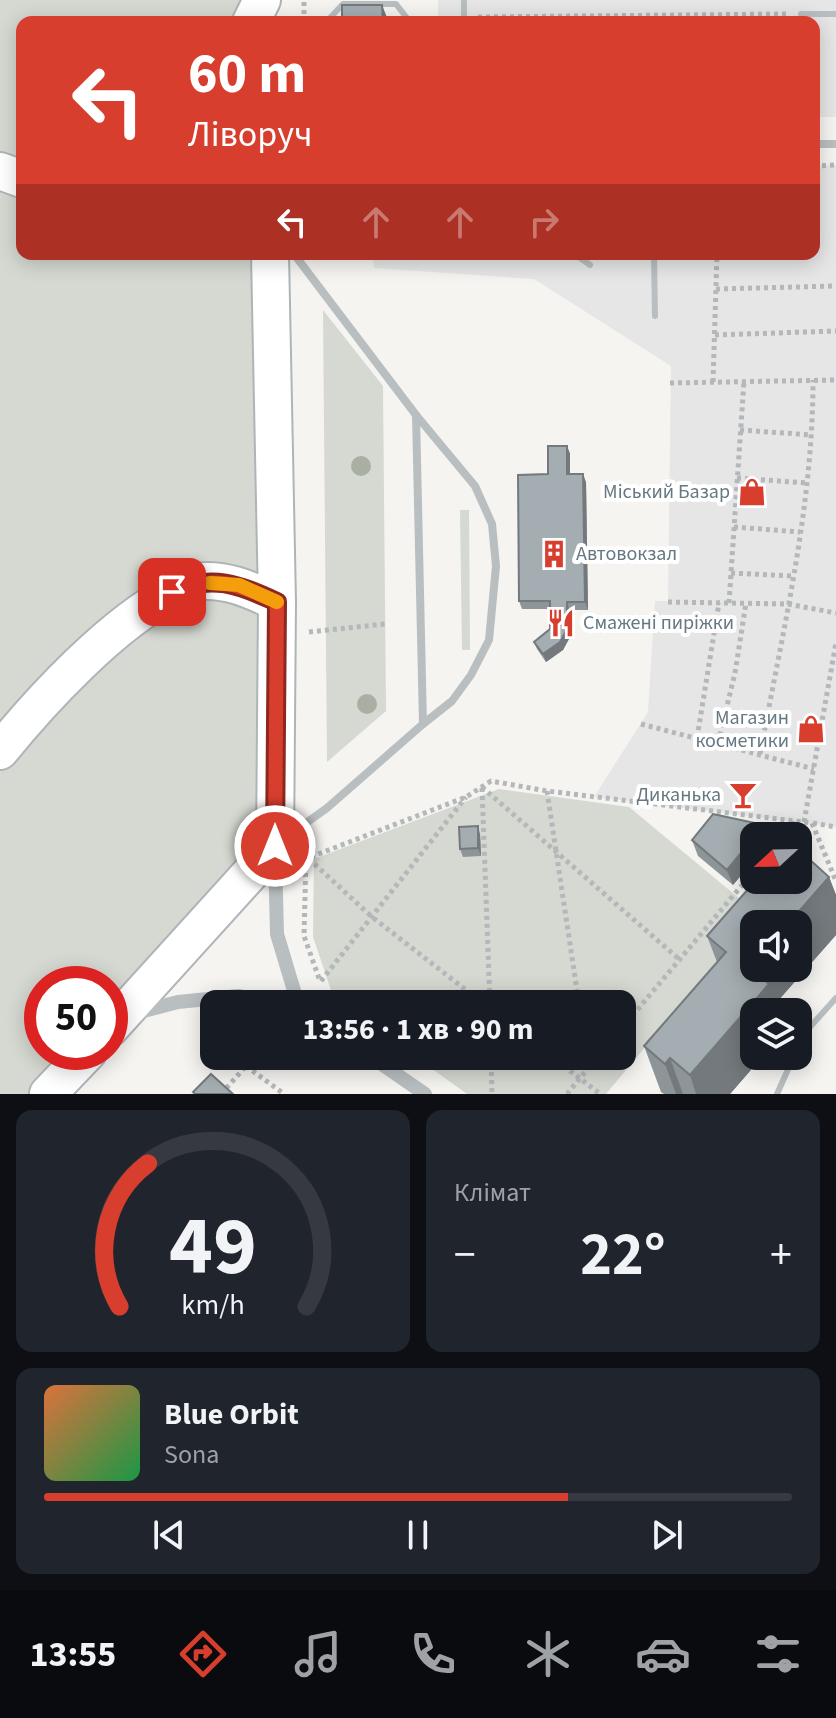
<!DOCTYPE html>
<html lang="uk">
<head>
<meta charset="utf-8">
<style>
  :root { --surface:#171b24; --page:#20242c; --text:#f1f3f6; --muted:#9ea1a6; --line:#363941; --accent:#d83e2e }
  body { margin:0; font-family:"Source Sans 3",sans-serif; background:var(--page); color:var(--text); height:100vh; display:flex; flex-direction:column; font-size:30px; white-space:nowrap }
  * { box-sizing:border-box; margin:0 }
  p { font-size:26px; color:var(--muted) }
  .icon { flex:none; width:44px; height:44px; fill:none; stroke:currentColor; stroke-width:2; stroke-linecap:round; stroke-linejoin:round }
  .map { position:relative; height:1094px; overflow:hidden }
  .side { display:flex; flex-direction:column; gap:16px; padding:16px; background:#0d0f14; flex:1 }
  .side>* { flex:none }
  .banner { position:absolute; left:16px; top:16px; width:804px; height:244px; border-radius:16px; box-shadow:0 4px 20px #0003; background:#d83e2e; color:#fff; overflow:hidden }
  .needle { width:52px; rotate:248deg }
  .buttons { position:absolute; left:740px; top:822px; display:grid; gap:16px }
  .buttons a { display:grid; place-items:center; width:72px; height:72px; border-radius:16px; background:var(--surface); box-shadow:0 4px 20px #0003; font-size:40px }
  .speed { position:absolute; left:24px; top:966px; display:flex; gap:16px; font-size:40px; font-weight:700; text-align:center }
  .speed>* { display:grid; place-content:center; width:104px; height:104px; border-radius:50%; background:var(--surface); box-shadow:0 4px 20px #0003; line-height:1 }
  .speed .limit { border:12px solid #d22; background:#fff; color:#111 }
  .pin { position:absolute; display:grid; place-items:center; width:68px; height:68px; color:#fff; margin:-34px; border-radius:16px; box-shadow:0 4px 12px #0006 }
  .me { position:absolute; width:88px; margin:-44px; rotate:0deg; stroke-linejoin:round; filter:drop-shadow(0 0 6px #0008) }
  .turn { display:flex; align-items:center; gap:28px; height:168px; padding:0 40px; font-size:36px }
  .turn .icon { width:104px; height:104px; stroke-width:2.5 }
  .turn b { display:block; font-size:56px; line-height:68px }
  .lanes { display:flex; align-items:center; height:76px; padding:0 40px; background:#0003; justify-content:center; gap:40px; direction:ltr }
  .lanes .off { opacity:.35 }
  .big { font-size:60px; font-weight:700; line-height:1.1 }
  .side .card { flex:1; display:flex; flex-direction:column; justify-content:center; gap:12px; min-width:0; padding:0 28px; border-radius:16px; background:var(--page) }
  .side .dial { align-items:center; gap:0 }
  .dial svg { height:208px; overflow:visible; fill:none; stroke:var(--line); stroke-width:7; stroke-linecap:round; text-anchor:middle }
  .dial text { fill:var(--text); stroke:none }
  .song { display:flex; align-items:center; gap:24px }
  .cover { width:96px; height:96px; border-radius:12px; background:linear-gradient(135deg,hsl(20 70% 55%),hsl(140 70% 35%)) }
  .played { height:8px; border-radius:4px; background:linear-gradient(90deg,var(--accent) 70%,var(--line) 70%) }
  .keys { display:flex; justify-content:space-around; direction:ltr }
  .heat { display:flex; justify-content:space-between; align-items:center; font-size:44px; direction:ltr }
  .side .tiles { flex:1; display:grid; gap:16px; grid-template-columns:1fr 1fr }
  .card:last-child { grid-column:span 2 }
  .trip { position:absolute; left:200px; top:990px; width:436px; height:80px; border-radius:16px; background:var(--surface); box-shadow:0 4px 20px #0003; font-weight:700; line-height:80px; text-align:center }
  .tabs { display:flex; height:128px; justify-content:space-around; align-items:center; background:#090b0e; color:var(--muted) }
  .tabs .icon { width:56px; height:56px }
  .tabs .on { color:var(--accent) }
  .tabs b { font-size:36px; color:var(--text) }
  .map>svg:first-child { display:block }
  .built { fill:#e5e6e5 }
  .green { fill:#d5d9d1 }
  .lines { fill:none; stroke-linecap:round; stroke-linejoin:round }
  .secondary-casing { stroke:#aeb5b8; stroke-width:40 }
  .path { stroke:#b4b8ba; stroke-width:5; stroke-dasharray:4 4; stroke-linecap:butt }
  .service { stroke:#b9bfc1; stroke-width:6 }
  .minor { stroke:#b9bfc1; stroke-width:8 }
  .tertiary { stroke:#b9bfc1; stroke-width:14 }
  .secondary { stroke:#fff; stroke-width:36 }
  .tree { fill:#a9b0a3 }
  .wall { fill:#8d9598 }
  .shaded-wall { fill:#73797c }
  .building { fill:#a4adb1; stroke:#73797c; stroke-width:2 }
  .route-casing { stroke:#8c281e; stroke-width:20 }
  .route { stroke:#d83e2e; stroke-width:14 }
  .slow { stroke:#f59e0b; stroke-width:14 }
  .labels { text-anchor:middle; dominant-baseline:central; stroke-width:8; stroke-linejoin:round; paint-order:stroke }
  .poi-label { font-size:20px; fill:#667881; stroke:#fff; text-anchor:end }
</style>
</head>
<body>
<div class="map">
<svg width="836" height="1094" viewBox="0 0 836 1094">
  <rect width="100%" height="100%" fill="#f5f4f1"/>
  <g class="built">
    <polygon points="438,0 836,0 836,117 814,117 814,22 438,22"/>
    <polygon points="836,165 836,827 594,797 648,712 655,601 668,601 671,366 534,279 374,268 373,254 814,254 814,166"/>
  </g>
  <g class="green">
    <polygon points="0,0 262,0 251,22 22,22 22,254 270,254 275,846 110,1028 110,984 42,984 42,1052 88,1052 35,1094 0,1094"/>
    <polygon points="323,310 383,386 386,711 327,762"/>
    <polygon points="460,510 469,510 470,650 462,650"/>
    <polygon points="499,789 629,807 757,913 606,1094 467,1094 414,1056 622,1056 622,1004 341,1004 334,999 313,937 314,859"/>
  </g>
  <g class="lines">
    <defs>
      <g id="secondary">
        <polyline points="251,22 262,0"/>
        <polyline points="0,171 22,179"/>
        <path d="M 0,751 C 42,699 113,623 172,593 C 178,589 187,583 194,582 C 224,577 251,590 277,602"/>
        <polyline points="110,1028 275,846 277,602 270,254"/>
        <polyline points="48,1094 88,1052"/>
      </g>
    </defs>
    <use href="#secondary" class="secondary-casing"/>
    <g class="path">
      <polyline points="478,17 788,14"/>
      <polyline points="304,22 304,0"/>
      <polyline points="814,166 836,165"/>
      <polyline points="716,289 836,286"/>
      <polyline points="715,335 836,331"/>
      <polyline points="713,382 717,254"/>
      <polyline points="670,383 836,380"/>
      <polyline points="740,430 812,435"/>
      <polyline points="737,478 807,483"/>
      <polyline points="734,527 800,532"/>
      <polyline points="731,573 793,576"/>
      <polyline points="668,602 788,604 836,613"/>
      <polyline points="729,603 744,381"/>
      <polyline points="309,632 385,624"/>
      <polyline points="641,724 814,769"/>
      <polyline points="697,738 719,603"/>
      <polyline points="718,743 735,673 746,603"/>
      <path d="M 760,754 C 783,630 813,506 813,380"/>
      <polyline points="482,787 680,960"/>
      <polyline points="482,788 490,1004"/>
      <polyline points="547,791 579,1004"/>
      <polyline points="804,822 836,643"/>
      <polyline points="813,823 836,827"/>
      <polyline points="783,836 795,822"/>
      <polyline points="306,857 304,936 320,981"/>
      <polyline points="321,981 466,797"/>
      <polyline points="484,1004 372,917 308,858 466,797 491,781 547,791 812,823 836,881"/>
      <polyline points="622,1028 754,871"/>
      <polyline points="491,1056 492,1094"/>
      <polyline points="551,1056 600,1094"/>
      <polyline points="246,1066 284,1094"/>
      <polyline points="221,1094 255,1056"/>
      <polyline points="567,1094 598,1056"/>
    </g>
    <g class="service">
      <polyline points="330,22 330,18 343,4 396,4 410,22"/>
      <polyline points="464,22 464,0"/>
      <polyline points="801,22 801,14 836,14"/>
      <polyline points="575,254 590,265"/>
      <polyline points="654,254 655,316"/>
      <polyline points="798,1045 801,1037 836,998"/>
      <polyline points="777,1094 794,1056"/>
    </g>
    <g class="minor">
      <polyline points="814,144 836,144"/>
      <polyline points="416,415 475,486 492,524 496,566 489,640 471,675 452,701 423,724"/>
      <polyline points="285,838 327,808 423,724 416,415 294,254"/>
    </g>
    <g class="tertiary">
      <polyline points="275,855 277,934 298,1004"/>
      <polyline points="136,1013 178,1002 238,996 280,1004"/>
      <polyline points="370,1056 425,1094"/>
    </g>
    <use href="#secondary" class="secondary"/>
  </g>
  <g class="tree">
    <circle cx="361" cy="466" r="10"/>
    <circle cx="367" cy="704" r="10"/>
  </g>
  <g class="wall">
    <polygon points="567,446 570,454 570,474 586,482 588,610 569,610 570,637 563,650 546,662 537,649 534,642 550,629 550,609 522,609 519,601 548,474"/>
    <polygon points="764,825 768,836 754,836 754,860 733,885 698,856 692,840"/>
    <polygon points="480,834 481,856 463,857 460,849"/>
    <polygon points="829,877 836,895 836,935 776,1003 754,1056 763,1056 730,1094 664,1094 661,1092 644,1046 717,962 707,936"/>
  </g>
  <g class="shaded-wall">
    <polygon points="382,5 388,20 388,22 383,22"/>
    <polygon points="567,446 570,454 570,482 567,474"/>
    <polygon points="583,474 586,482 588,610 585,602"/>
    <polygon points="567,602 569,610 570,637 563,650 546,662 543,654"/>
    <polygon points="764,825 768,836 755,836"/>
    <polygon points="478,826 480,834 481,856 478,848"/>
    <polygon points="754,837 754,860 733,885 727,870"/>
    <polygon points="829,877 836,895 836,935 776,1003 779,1012 754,1012 754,1056 763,1056 730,1094 696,1094 690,1075 750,967 754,963 754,968 798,968 798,924 788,924"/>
    <polygon points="670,1058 683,1094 676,1094 665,1064"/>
  </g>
  <g class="building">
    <polygon points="342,5 382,5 383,22 342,22"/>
    <polygon points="548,446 567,446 567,474 583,474 585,602 567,602 567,629 560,642 543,654 534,642 550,629 550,601 519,601 518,475 548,474"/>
    <polygon points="713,814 764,825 727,870 692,840"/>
    <polygon points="478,826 478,848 460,849 459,827"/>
    <polygon points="798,849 829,877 788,924 754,924 754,963 750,967 769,984 690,1075 670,1058 665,1064 644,1046 726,952 707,936 756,880 798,880"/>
    <polygon points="211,1074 233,1094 195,1094 193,1092"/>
  </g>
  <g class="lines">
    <defs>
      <path id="route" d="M 172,592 C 211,573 240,585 277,602 L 275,846"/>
    </defs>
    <use href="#route" class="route-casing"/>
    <use href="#route" class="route"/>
    <polyline class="slow" points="210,583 239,585 277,602"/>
  </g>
  <defs>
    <symbol id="shop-bare" viewBox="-9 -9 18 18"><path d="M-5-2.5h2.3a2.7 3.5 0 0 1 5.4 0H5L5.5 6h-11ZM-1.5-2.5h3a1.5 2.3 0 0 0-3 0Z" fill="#d83e2e" stroke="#fff" stroke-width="2.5" paint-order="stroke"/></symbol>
    <symbol id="building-bare" viewBox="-9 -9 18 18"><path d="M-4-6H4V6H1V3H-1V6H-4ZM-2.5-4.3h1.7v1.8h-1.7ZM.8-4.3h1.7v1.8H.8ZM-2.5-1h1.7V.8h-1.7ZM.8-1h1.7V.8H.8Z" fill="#d83e2e" stroke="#fff" stroke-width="2.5" paint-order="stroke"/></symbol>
    <symbol id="restaurant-bare" viewBox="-9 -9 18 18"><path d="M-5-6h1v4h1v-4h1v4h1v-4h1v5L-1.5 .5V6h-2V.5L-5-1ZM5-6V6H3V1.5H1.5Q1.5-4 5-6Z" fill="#d83e2e" stroke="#fff" stroke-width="2.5" paint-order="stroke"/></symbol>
    <symbol id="bar-bare" viewBox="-9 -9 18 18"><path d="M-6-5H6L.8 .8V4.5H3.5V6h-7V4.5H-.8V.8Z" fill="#d83e2e" stroke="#fff" stroke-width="2.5" paint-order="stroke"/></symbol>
  </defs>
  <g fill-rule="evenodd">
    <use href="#shop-bare" x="732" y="472" width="40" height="40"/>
    <use href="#building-bare" x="534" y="534" width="40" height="40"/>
    <use href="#restaurant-bare" x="541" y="603" width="40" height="40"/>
    <use href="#shop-bare" x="791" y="709" width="40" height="40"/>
    <use href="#bar-bare" x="723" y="775" width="40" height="40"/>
  </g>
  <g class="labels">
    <g class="poi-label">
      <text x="730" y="492">Міський Базар</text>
      <text x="576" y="554" text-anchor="start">Автовокзал</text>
      <text x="583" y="623" text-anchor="start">Смажені пиріжки</text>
      <text x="789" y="718">Магазин<tspan x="789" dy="23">косметики</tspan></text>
      <text x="721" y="795">Диканька</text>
    </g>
  </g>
</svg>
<div class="buttons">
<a><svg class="needle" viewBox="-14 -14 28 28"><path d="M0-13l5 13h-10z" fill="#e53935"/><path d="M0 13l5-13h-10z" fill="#9ea1a6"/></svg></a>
<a><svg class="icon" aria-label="sound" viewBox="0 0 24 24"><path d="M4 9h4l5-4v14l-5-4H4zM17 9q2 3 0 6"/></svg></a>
<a><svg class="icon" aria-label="layers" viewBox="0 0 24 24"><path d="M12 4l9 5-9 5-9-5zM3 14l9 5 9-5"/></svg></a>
</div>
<div class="speed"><div class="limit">50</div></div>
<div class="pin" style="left:172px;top:592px;background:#d93025"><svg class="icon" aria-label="arrive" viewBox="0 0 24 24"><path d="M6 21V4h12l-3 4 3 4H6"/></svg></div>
<svg class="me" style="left:275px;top:846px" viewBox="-20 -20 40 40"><circle r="17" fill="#d83e2e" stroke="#fff" stroke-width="3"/><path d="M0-11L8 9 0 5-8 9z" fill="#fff"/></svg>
<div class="trip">13:56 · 1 хв · 90 m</div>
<div class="banner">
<div class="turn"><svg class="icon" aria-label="left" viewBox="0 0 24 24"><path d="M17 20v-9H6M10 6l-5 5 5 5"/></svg><div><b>60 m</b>Ліворуч</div></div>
<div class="lanes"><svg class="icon" aria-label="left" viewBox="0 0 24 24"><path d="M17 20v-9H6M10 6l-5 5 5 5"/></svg><svg class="icon off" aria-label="ahead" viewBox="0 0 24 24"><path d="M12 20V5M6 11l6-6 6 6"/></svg><svg class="icon off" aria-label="ahead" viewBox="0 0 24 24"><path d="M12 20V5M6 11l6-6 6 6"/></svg><svg class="icon off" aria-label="right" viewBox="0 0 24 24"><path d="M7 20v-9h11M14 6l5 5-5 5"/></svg></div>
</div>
</div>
<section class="side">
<div class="tiles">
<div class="card dial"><svg viewBox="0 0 100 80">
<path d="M14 69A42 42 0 1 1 86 69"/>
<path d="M14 69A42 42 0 0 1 25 14" stroke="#d83e2e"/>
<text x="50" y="56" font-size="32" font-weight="700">49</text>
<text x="50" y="72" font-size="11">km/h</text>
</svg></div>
<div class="card"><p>Клімат</p>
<div class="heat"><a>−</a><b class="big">22°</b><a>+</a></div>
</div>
<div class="card">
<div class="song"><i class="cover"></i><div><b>Blue Orbit</b><p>Sona</p></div></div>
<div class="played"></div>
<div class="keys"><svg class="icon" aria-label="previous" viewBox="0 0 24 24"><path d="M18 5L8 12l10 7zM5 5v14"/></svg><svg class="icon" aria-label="pause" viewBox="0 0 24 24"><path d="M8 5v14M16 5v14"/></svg><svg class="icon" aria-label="next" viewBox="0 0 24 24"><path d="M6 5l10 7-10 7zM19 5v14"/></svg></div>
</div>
</div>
</section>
<nav class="tabs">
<b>13:55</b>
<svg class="icon on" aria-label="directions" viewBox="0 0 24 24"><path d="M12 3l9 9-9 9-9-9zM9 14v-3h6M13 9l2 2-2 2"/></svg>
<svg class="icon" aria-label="music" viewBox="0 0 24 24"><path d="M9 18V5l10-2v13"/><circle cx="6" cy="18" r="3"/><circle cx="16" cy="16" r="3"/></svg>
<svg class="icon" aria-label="phone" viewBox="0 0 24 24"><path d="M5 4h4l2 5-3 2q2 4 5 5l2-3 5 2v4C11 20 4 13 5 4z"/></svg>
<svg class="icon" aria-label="climate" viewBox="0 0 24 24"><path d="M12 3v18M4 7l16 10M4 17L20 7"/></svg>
<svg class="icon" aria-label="car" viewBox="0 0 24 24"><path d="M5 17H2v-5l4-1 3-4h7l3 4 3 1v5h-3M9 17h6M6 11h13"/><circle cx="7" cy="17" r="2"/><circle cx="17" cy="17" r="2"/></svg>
<svg class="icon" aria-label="filters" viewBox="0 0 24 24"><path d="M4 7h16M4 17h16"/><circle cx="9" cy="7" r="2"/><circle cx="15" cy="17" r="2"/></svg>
</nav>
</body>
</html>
